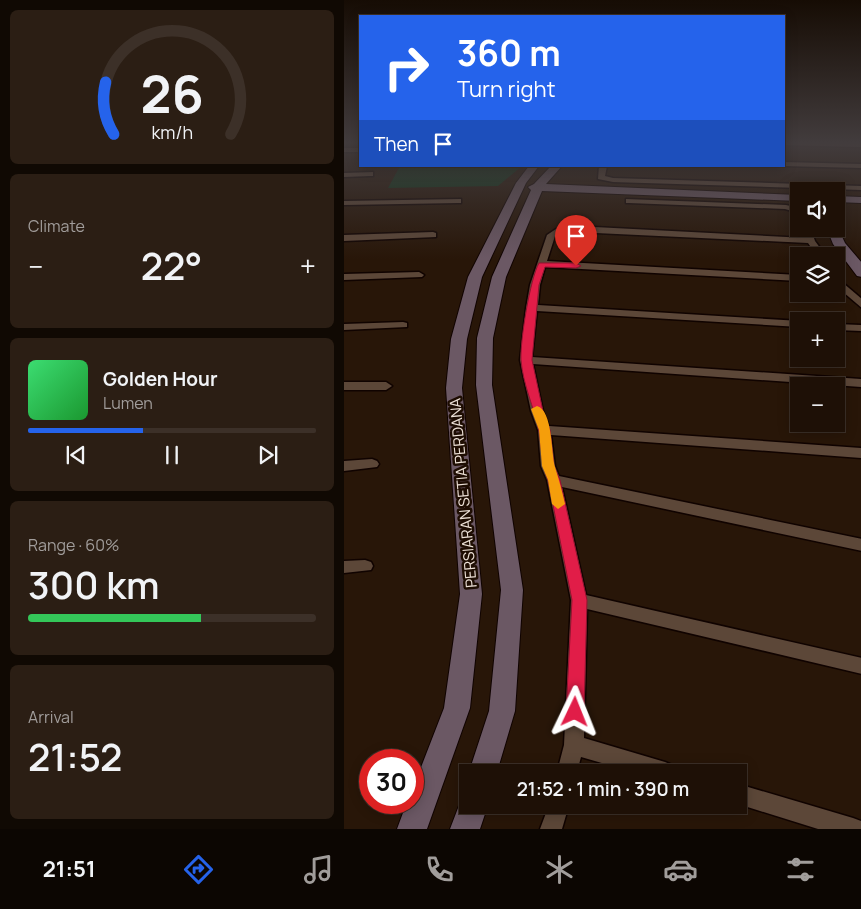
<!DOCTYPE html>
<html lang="en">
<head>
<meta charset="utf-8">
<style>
  :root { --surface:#1e1006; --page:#2b1e14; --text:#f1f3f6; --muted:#a19d9b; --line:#3c3028; --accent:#2563eb }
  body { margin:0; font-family:Manrope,sans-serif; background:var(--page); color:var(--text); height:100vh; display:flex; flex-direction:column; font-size:19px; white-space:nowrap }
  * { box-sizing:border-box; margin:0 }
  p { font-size:16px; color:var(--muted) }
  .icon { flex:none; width:28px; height:28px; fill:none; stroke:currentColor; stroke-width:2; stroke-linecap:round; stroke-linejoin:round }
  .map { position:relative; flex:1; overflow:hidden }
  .sheet { display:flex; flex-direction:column; gap:10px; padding:10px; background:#100903; width:344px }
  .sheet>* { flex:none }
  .hud { position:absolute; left:15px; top:15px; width:426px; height:152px; border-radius:0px; box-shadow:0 2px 12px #0003,0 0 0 1px var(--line); background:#2563eb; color:#fff; overflow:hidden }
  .fabs { position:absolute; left:446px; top:182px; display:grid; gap:10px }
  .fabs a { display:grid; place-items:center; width:55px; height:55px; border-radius:0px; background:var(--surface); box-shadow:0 2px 12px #0003,0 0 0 1px var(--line); font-size:25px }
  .speed { position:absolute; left:15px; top:749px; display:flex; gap:10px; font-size:25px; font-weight:700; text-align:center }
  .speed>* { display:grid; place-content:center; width:65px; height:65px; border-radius:50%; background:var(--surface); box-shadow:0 2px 12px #0003,0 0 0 1px var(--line); line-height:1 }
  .speed .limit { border:8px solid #d22; background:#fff; color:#111 }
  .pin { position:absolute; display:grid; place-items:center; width:42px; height:42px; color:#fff; margin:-51px -21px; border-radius:50% 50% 50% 0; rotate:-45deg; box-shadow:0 0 5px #0007 }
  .pin .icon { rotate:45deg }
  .me { position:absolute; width:55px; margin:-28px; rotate:2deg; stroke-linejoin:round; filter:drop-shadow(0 0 4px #0008) }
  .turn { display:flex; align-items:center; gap:18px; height:105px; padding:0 15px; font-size:22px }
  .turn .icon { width:65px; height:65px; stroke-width:2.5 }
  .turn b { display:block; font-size:35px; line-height:42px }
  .then { display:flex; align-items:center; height:48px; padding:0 15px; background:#0003; gap:10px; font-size:19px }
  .big { font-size:38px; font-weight:600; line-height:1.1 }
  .sheet .widget { flex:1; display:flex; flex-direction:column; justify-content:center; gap:8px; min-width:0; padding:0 18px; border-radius:8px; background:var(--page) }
  .sheet .dial { align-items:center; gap:0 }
  .dial svg { height:130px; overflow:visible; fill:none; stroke:var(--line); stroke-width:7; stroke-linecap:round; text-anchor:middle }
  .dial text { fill:var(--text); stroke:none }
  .song { display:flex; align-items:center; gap:15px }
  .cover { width:60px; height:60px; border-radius:8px; background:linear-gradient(135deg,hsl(140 70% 55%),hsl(130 70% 35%)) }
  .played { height:5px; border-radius:2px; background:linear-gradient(90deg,var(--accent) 40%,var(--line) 40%) }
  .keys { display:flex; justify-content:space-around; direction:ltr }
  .heat { display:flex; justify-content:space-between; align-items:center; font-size:28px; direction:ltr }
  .charge { height:8px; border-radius:4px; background:linear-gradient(90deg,#34c759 60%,var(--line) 0) }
  .trip { position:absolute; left:115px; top:764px; width:288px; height:50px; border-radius:0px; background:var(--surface); box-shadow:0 2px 12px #0003,0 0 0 1px var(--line); font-weight:600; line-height:50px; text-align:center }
  .dock { display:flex; height:80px; justify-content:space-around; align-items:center; background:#0c0602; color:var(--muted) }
  .dock .icon { width:35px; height:35px }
  .dock .active { color:var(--accent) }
  .dock b { font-size:22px; color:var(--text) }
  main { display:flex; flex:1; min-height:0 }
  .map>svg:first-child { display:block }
  .green { fill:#0c371a }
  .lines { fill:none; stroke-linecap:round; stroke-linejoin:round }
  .street-casing { stroke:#100300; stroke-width:3 }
  .secondary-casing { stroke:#100300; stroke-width:2 }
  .street { fill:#5c4738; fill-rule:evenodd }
  .secondary { fill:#6b5864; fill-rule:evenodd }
  .route { fill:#e11d48; stroke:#92132f }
  .slow { fill:#f59e0b }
  .labels { text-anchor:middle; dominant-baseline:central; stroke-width:5; stroke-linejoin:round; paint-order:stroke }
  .street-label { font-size:15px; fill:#ede1d7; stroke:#1e0d02 }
</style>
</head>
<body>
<main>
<section class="sheet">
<div class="widget dial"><svg viewBox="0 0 100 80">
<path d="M14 69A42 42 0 1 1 86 69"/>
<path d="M14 69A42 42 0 0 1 9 37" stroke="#2563eb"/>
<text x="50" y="56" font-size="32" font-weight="700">26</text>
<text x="50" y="72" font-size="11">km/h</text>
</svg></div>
<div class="widget"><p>Climate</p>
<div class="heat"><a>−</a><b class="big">22°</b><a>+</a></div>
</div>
<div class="widget">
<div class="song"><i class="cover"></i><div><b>Golden Hour</b><p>Lumen</p></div></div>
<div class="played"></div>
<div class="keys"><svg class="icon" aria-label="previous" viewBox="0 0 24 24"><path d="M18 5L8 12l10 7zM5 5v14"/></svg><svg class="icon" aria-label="pause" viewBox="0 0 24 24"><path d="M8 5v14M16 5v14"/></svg><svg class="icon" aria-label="next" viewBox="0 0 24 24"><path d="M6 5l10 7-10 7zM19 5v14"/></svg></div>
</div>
<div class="widget"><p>Range · 60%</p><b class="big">300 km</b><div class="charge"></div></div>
<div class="widget"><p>Arrival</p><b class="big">21:52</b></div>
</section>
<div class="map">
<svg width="518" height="829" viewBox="0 0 518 829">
  <rect width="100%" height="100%" fill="#281608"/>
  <polygon class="green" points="56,166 178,166 154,186 44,188"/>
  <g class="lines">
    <defs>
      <g id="street">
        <polygon points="440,143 518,143 518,147 440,145"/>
        <rect x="0" y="148" width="16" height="4"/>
        <polygon points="440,162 518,164 518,168 440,166"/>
        <polygon points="255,166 263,166 261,176 269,178 518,186 518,190 269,182 254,179"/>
        <polygon points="29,172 29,176 26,176 0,177 0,173"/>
        <polygon points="117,199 117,203 114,203 0,205 0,201"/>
        <polygon points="282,199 442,205 455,208 455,213 441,209 285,203 282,203"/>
        <polygon points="231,226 462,238 459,229 467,229 471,241 482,256 473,256 464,243 231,232 217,233 211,236 203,261 455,275 455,281 201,267 196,285 194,305 457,321 455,321 455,327 193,311 188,357 518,379 518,387 189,364 199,411 205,426 518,448 518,458 207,435 211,466 215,476 518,539 518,551 218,487 242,595 518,658 518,674 243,609 240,738 321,762 328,765 331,772 289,772 237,757 233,772 213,772 220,745 227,600 203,480 197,466 194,430 187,411 176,360 182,308 186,285 203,235 212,229"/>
        <polygon points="89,232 92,233 92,237 0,241 0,235"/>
        <polygon points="75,272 80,275 78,277 0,280 0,274"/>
        <polygon points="492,277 518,299 518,308 492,286"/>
        <polygon points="59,322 63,323 63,327 0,330 0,324"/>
        <polygon points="492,324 518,325 518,331 492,330"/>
        <polygon points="0,382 42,382 48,386 42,390 0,390"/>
        <polygon points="28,459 33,461 35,464 33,467 0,471 0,461"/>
        <polygon points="21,560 27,562 29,566 27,570 0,573 0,561"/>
        <polygon points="394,784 509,818 517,821 518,829 474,829 394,804"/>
        <polygon points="205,805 225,805 218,829 196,829"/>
      </g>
      <g id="secondary">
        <polygon points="185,166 195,166 182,183 138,277 123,339 118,388 138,594 126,708 83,829 53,829 63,802 69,802 69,788 100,708 116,594 102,388 107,339 124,277 172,183"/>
        <polygon points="207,166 218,166 202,184 455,195 455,201 198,191 162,277 149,338 148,385 179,590 171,711 153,772 125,772 145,711 157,590 132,385 133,338 148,277 187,190 184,187 190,184"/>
        <polygon points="492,196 518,197 518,203 492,202"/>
        <polygon points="493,226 501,243 518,263 518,277 513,276 489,244 483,229 492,229"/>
        <polygon points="124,793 124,805 144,805 136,829 106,829 119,795"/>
      </g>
    </defs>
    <use href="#street" class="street-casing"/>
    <use href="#secondary" class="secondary-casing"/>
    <use href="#street" class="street"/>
    <use href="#secondary" class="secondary"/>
  </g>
  <linearGradient id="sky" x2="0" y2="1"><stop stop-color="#160c04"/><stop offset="0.55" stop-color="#423c3d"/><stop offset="1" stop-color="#423c3d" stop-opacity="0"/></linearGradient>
  <rect width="518" height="259" fill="url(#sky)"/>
  <path class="route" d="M 195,263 L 232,263 L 237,266 L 232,268 L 201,267 L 195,285 L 188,360 L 199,411 L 206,430 L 210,466 L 216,480 L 243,600 L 240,712 L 237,718 L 231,721 L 225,718 L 222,712 L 228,600 L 204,480 C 197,463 198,448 195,431 C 190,407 179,385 177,360 C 176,341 186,279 195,263 Z"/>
  <path class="slow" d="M 193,406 C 209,410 207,454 211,467 C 215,480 218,491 221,504 L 214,509 L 208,504 L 204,480 L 198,466 L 195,430 L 187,409 Z"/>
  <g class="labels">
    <g class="street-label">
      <text transform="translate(119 493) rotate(-95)">PERSIARAN SETIA PERDANA</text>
    </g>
  </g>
</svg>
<div class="fabs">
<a><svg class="icon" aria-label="sound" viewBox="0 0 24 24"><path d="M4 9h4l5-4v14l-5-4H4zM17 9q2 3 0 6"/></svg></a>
<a><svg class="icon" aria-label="layers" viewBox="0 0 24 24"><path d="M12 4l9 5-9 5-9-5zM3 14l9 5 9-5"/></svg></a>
<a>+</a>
<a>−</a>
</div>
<div class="speed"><div class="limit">30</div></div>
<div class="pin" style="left:232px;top:266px;background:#d93025"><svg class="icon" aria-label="arrive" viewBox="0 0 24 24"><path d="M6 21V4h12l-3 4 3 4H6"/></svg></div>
<svg class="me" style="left:231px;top:712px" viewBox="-20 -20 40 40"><path d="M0-17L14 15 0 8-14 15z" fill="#e11d48" stroke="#fff" stroke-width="4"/></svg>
<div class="trip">21:52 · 1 min · 390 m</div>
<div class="hud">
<div class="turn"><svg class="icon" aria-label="right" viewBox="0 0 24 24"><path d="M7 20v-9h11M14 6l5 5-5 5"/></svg><div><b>360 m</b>Turn right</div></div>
<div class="then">Then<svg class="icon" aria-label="arrive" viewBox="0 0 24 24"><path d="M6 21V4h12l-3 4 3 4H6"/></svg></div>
</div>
</div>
</main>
<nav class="dock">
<b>21:51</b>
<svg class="icon active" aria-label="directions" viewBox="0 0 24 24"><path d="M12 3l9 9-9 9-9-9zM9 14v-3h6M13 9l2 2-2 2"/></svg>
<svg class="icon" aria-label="music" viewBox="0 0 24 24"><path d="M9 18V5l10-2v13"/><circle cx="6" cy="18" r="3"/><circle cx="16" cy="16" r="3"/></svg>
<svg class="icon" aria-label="phone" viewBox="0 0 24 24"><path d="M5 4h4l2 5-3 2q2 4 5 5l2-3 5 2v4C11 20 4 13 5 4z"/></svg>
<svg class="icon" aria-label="climate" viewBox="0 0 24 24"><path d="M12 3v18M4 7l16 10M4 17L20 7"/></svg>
<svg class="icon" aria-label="car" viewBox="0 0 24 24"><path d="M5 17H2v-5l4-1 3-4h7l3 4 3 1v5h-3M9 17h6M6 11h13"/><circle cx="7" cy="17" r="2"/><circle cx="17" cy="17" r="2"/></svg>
<svg class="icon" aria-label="filters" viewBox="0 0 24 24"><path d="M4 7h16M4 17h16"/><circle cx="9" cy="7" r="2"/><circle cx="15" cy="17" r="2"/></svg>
</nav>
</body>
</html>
